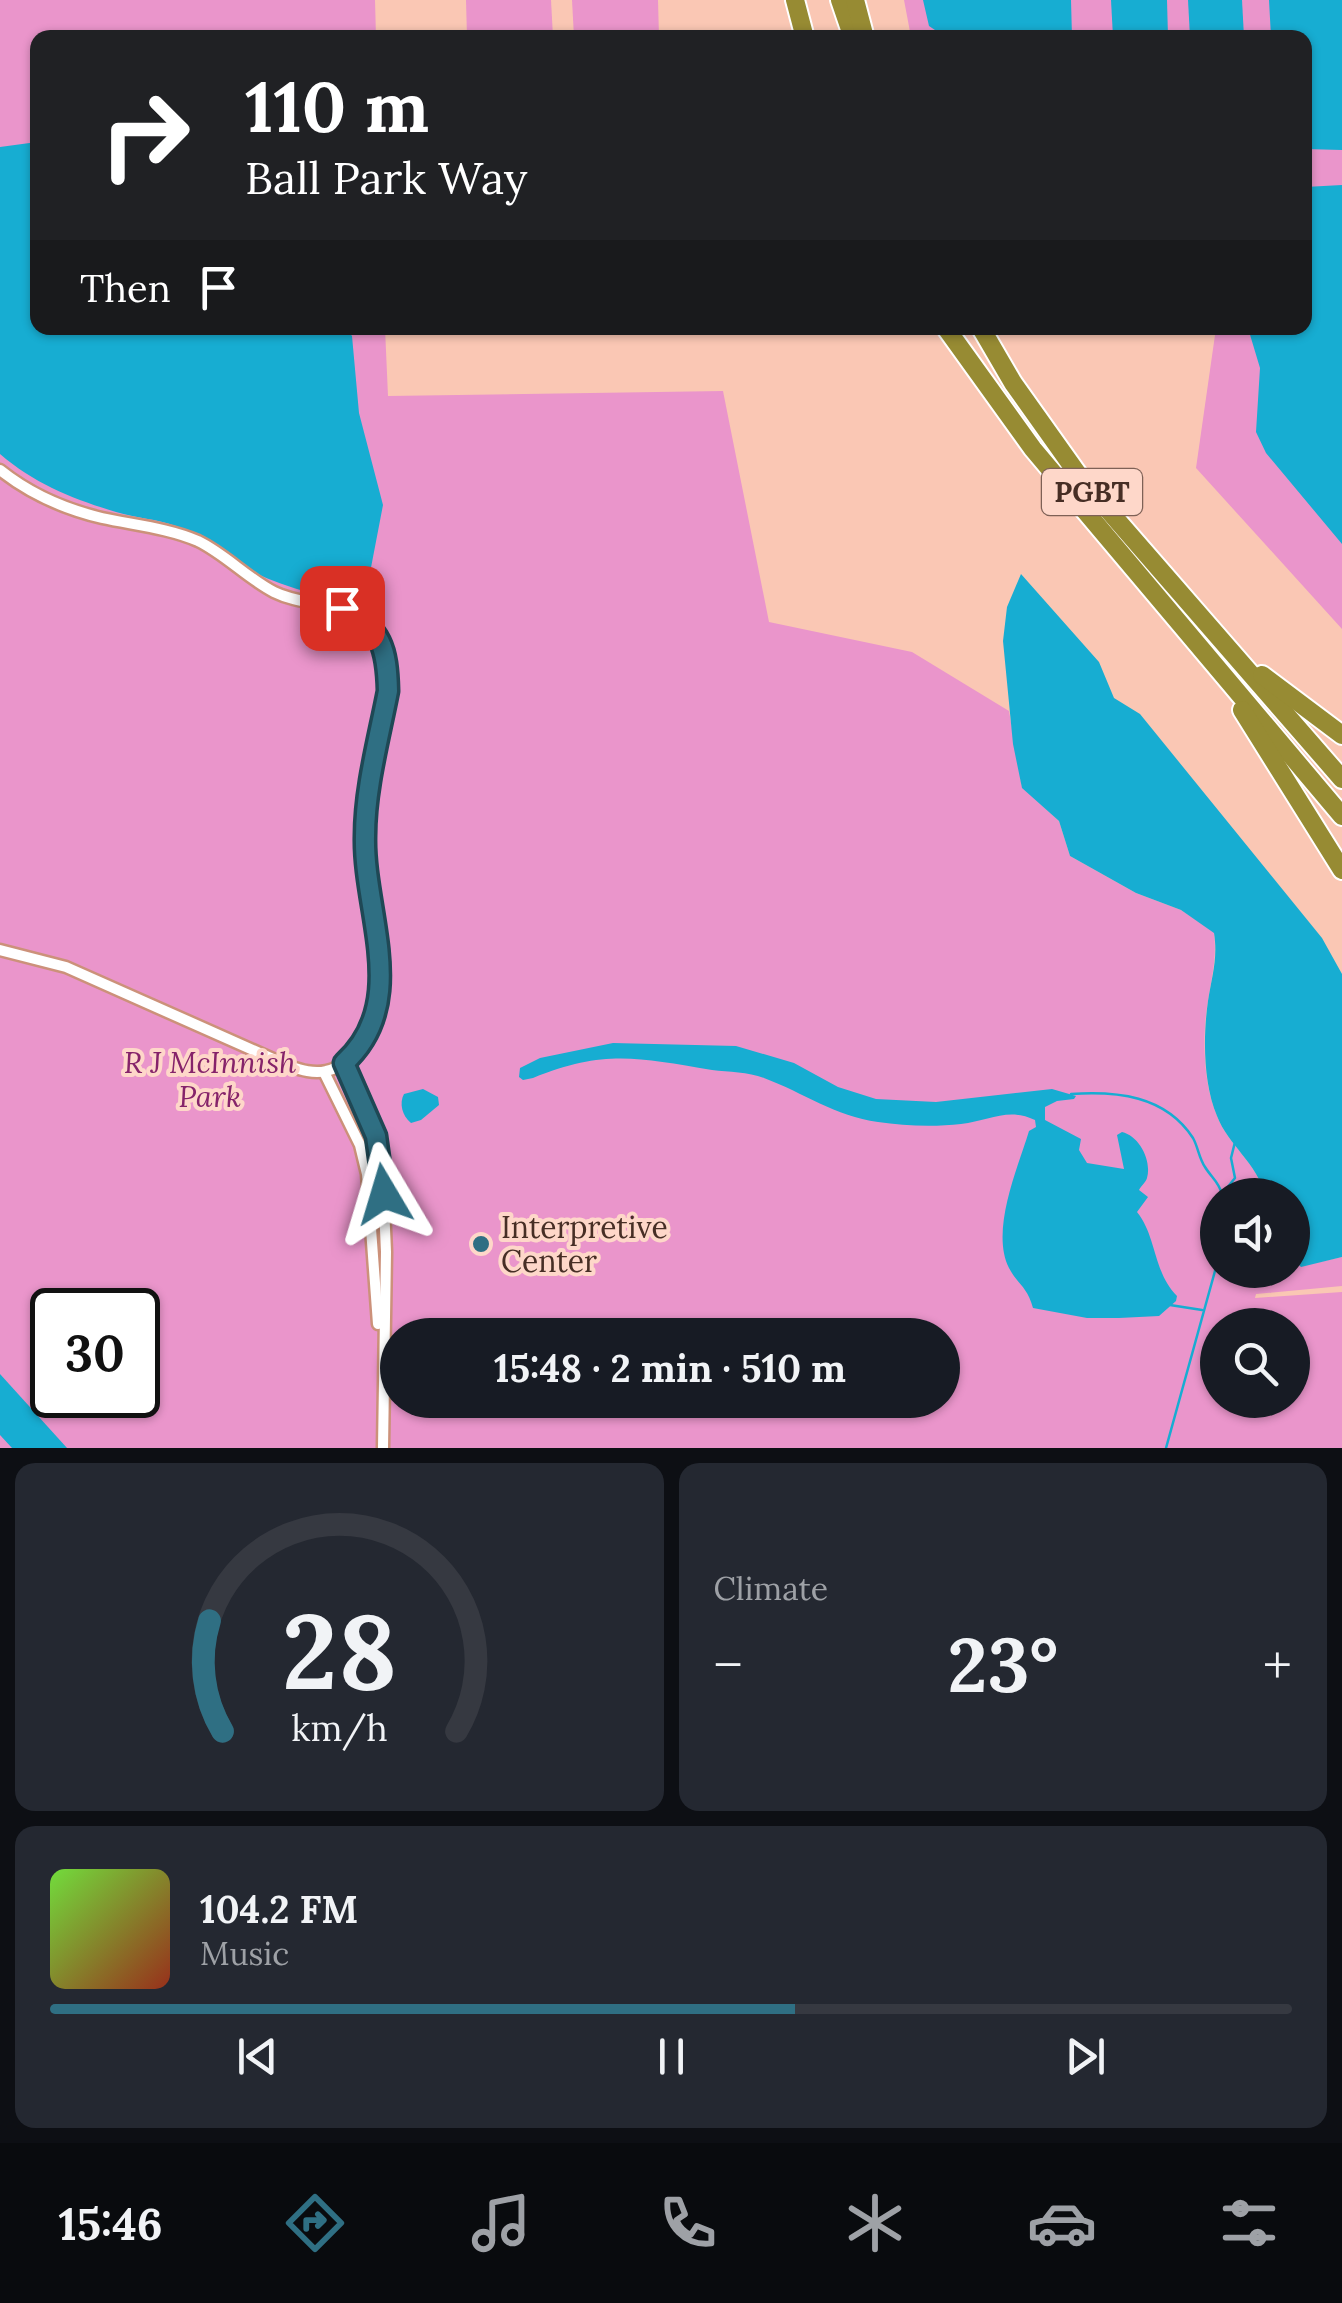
<!DOCTYPE html>
<html lang="en">
<head>
<meta charset="utf-8">
<style>
  :root { --surface:#171b24; --page:#242831; --text:#f1f3f6; --muted:#9ea1a6; --line:#363941; --accent:#2f6f83 }
  body { margin:0; font-family:Lora,serif; background:var(--page); color:var(--text); height:100vh; display:flex; flex-direction:column; font-size:38px; white-space:nowrap }
  * { box-sizing:border-box; margin:0 }
  p { font-size:32px; color:var(--muted) }
  .icon { flex:none; width:55px; height:55px; fill:none; stroke:currentColor; stroke-width:2; stroke-linecap:round; stroke-linejoin:round }
  .map { position:relative; height:1448px; overflow:hidden }
  .panel { display:flex; flex-direction:column; gap:15px; padding:15px; background:#0d0f14; flex:1 }
  .panel>* { flex:none }
  .hud { position:absolute; left:30px; top:30px; width:1282px; height:305px; border-radius:20px; box-shadow:0 2px 8px #0004; background:#202124; color:#fff; overflow:hidden }
  .tools { position:absolute; left:1200px; top:1178px; display:grid; gap:20px }
  .tools a { display:grid; place-items:center; width:110px; height:110px; border-radius:50%; background:var(--surface); box-shadow:0 2px 8px #0004; font-size:50px }
  .speed { position:absolute; left:30px; top:1288px; display:flex; gap:20px; font-size:50px; font-weight:700; text-align:center }
  .speed>* { display:grid; place-content:center; width:130px; height:130px; border-radius:50%; background:var(--surface); box-shadow:0 2px 8px #0004; line-height:1 }
  .speed .limit { border:5px solid #111; border-radius:15px; background:#fff; color:#111 }
  .pin { position:absolute; display:grid; place-items:center; width:85px; height:85px; color:#fff; margin:-42px; border-radius:20px; box-shadow:0 5px 15px #0006 }
  .me { position:absolute; width:110px; margin:-55px; rotate:353deg; stroke-linejoin:round; filter:drop-shadow(0 0 8px #0008) }
  .turn { display:flex; align-items:center; gap:35px; height:210px; padding:0 50px; font-size:45px }
  .turn .icon { width:130px; height:130px; stroke-width:2.5 }
  .turn b { display:block; font-size:70px; line-height:85px }
  .then { display:flex; align-items:center; height:95px; padding:0 50px; background:#0003; gap:20px; font-size:38px }
  .big { font-size:75px; font-weight:700; line-height:1.1 }
  .panel .widget { flex:1; display:flex; flex-direction:column; justify-content:center; gap:15px; min-width:0; padding:0 35px; border-radius:20px; background:var(--page) }
  .panel .dial { align-items:center; gap:0 }
  .dial svg { height:260px; overflow:visible; fill:none; stroke:var(--line); stroke-width:7; stroke-linecap:round; text-anchor:middle }
  .dial text { fill:var(--text); stroke:none }
  .song { display:flex; align-items:center; gap:30px }
  .cover { width:120px; height:120px; border-radius:15px; background:linear-gradient(135deg,hsl(100 70% 55%),hsl(10 70% 35%)) }
  .played { height:10px; border-radius:5px; background:linear-gradient(90deg,var(--accent) 60%,var(--line) 60%) }
  .keys { display:flex; justify-content:space-around; direction:ltr }
  .heat { display:flex; justify-content:space-between; align-items:center; font-size:55px; direction:ltr }
  .panel .tiles { flex:1; display:grid; gap:15px; grid-template-columns:1fr 1fr }
  .widget:last-child { grid-column:span 2 }
  .trip { position:absolute; left:380px; top:1318px; width:580px; height:100px; border-radius:50px; background:var(--surface); box-shadow:0 2px 8px #0004; font-weight:700; line-height:100px; text-align:center }
  .tab-bar { display:flex; height:160px; justify-content:space-around; align-items:center; background:#090b0e; color:var(--muted) }
  .tab-bar .icon { width:70px; height:70px }
  .tab-bar .active { color:var(--accent) }
  .tab-bar b { font-size:45px; color:var(--text) }
  .map>svg:first-child { display:block }
  .green { fill:#ea95cb; fill-rule:evenodd }
  .water { fill:#17add2 }
  .lines { fill:none; stroke-linecap:round; stroke-linejoin:round }
  .stream { stroke:#17add2; stroke-width:2.5 }
  .street-casing { stroke:#cc917a; stroke-width:15 }
  .highway-casing { stroke:#fff; stroke-width:22 }
  .street { stroke:#fff; stroke-width:10 }
  .highway { stroke:#978b33; stroke-width:18 }
  .route-casing { stroke:#1f4855; stroke-width:25 }
  .route { stroke:#2f6f83; stroke-width:18 }
  .poi-dot { fill:#2f6f83; stroke:#fed7c9; stroke-width:4 }
  .labels { text-anchor:middle; dominant-baseline:central; stroke-width:8; stroke-linejoin:round; paint-order:stroke }
  .shield { fill:#fed7c9; stroke:#7e6156; stroke-width:2.5 }
  .shield-label { font-size:28px; font-weight:bold; fill:#472e25 }
  .park-label { font-size:30px; font-style:italic; fill:#86236a; stroke:#fed7c9 }
  .poi-label { font-size:30px; fill:#472e25; stroke:#fed7c9; text-anchor:start }
</style>
</head>
<body>
<div class="map">
<svg width="1342" height="1448" viewBox="0 0 1342 1448">
  <rect width="100%" height="100%" fill="#fac7b4"/>
  <g class="green">
    <path d="M 0,0 L 375,0 L 376,37 L 38,38 L 38,328 L 385,328 L 388,396 L 723,391 L 769,622 L 912,652 L 1009,711 L 1022,787 L 1059,821 L 1070,856 L 1136,893 L 1181,910 L 1214,932 C 1217,958 1212,976 1208,1001 C 1202,1036 1203,1083 1217,1116 C 1228,1145 1257,1163 1265,1195 L 1218,1195 L 1218,1270 L 1292,1270 L 1293,1259 L 1301,1266 L 1342,1257 L 1342,1286 L 1256,1294 L 1255,1298 L 1342,1292 L 1342,1448 L 0,1448 ZM 52,1310 L 138,1310 L 138,1395 L 52,1395 ZM 1218,1325 L 1292,1325 L 1292,1400 L 1218,1400 ZM 398,1335 L 942,1335 L 942,1400 L 398,1400 Z"/>
    <polygon points="466,0 551,0 553,37 467,37"/>
    <polygon points="572,0 658,0 659,37 574,37"/>
    <polygon points="904,0 1342,0 1342,629 1196,468 1216,328 1305,328 1305,38 911,37"/>
  </g>
  <g class="water">
    <polygon points="923,0 1071,0 1072,37 1001,37 1000,34 944,36 929,26"/>
    <polygon points="1111,0 1167,0 1168,37 1113,37"/>
    <polygon points="1188,0 1242,0 1244,37 1190,37"/>
    <polygon points="1269,0 1342,0 1342,150 1305,149 1305,38 1271,37"/>
    <path d="M 37,142 L 38,328 L 345,328 L 352,336 L 359,413 L 383,505 L 369,578 L 372,601 L 367,607 C 327,597 286,589 249,570 C 223,556 204,536 176,526 C 157,519 136,518 116,512 C 73,499 35,484 0,454 L 0,147 Z"/>
    <polygon points="1342,185 1342,544 1266,453 1256,432 1260,368 1248,328 1305,328 1305,187"/>
    <path d="M 1021,574 L 1099,662 L 1114,698 L 1140,714 L 1322,938 L 1342,974 L 1342,1257 L 1301,1267 L 1293,1259 L 1292,1195 L 1265,1195 C 1257,1163 1228,1145 1217,1116 C 1203,1083 1203,1036 1208,1001 C 1212,976 1218,958 1214,933 L 1181,910 L 1136,893 L 1070,856 L 1059,821 L 1022,788 L 1013,744 L 1003,641 L 1007,607 Z"/>
    <path d="M 613,1043 L 736,1046 L 794,1063 L 838,1087 L 876,1099 L 936,1102 L 1052,1089 L 1076,1096 L 1074,1099 L 1057,1101 L 1045,1107 L 1045,1120 L 1081,1139 L 1079,1150 L 1087,1163 L 1124,1169 L 1117,1135 L 1122,1132 C 1139,1136 1152,1160 1147,1178 C 1146,1182 1141,1186 1139,1190 L 1148,1197 L 1137,1212 C 1157,1237 1153,1272 1177,1296 L 1176,1301 L 1159,1316 L 1119,1318 L 1087,1318 L 1033,1308 C 1027,1286 1018,1285 1009,1268 C 990,1230 1018,1168 1029,1131 L 1036,1127 L 1035,1120 C 1008,1107 989,1121 961,1124 C 935,1127 904,1126 878,1122 C 835,1116 804,1093 764,1078 C 748,1072 729,1072 712,1070 C 638,1058 605,1049 533,1078 L 523,1080 L 519,1077 L 520,1068 L 540,1058 Z"/>
    <path d="M 423,1089 L 438,1097 L 439,1105 L 421,1120 L 411,1123 C 402,1116 399,1103 404,1094 Z"/>
    <polygon points="0,1374 67,1448 12,1448 0,1435"/>
  </g>
  <g class="lines">
    <g class="stream">
      <path d="M 1071,1094 C 1116,1091 1165,1095 1193,1138 C 1198,1147 1199,1158 1205,1167 C 1211,1177 1219,1182 1222,1194"/>
      <polyline points="1222,1194 1235,1178 1231,1158 1235,1142"/>
      <polyline points="1170,1305 1202,1310"/>
      <polyline points="1166,1448 1215,1271 1218,1227"/>
    </g>
    <defs>
      <g id="street">
        <path d="M 0,470 C 30,494 64,509 102,518 C 134,525 168,528 198,541 C 225,554 247,578 274,592 C 306,608 345,599 372,628 C 405,664 373,767 367,813 C 363,843 365,874 370,904 C 375,931 384,959 382,987 C 381,1016 357,1065 326,1071 C 314,1074 301,1070 289,1066 L 66,967 L 0,950"/>
        <polyline points="344,1063 376,1136 382,1160 386,1252 383,1448"/>
        <polyline points="324,1072 360,1145 367,1174 378,1324"/>
      </g>
      <g id="highway">
        <polyline points="795,0 805,38"/>
        <polyline points="840,0 853,38"/>
        <polyline points="855,0 865,38"/>
        <polyline points="946,328 1033,449 1342,816"/>
        <polyline points="981,328 1013,383 1082,480 1342,779"/>
        <polyline points="1262,675 1342,735"/>
        <polyline points="1242,710 1342,870"/>
      </g>
    </defs>
    <use href="#street" class="street-casing"/>
    <use href="#highway" class="highway-casing"/>
    <use href="#street" class="street"/>
    <use href="#highway" class="highway"/>
  </g>
  <g class="lines">
    <defs>
      <path id="route" d="M 342,608 C 382,628 387,649 388,691 C 379,738 365,788 365,836 C 363,912 411,1002 344,1063 L 376,1136 L 384,1194"/>
    </defs>
    <use href="#route" class="route-casing"/>
    <use href="#route" class="route"/>
  </g>
  <circle class="poi-dot" cx="481" cy="1244" r="10"/>
  <g class="labels">
    <rect class="shield" x="1042" y="469" width="100" height="46" rx="8"/>
    <g class="shield-label">
      <text x="1092" y="492">PGBT</text>
    </g>
    <g class="park-label">
      <text x="210" y="1062">R J McInnish<tspan x="210" dy="34">Park</tspan></text>
    </g>
    <g class="poi-label">
      <text x="501" y="1227">Interpretive<tspan x="501" dy="34">Center</tspan></text>
    </g>
  </g>
</svg>
<div class="tools">
<a><svg class="icon" aria-label="sound" viewBox="0 0 24 24"><path d="M4 9h4l5-4v14l-5-4H4zM17 9q2 3 0 6"/></svg></a>
<a><svg class="icon" aria-label="search" viewBox="0 0 24 24"><circle cx="10" cy="10" r="6"/><path d="M15 15l6 6"/></svg></a>
</div>
<div class="speed"><div class="limit">30</div></div>
<div class="pin" style="left:342px;top:608px;background:#d93025"><svg class="icon" aria-label="arrive" viewBox="0 0 24 24"><path d="M6 21V4h12l-3 4 3 4H6"/></svg></div>
<svg class="me" style="left:384px;top:1194px" viewBox="-20 -20 40 40"><path d="M0-17L14 15 0 8-14 15z" fill="#2f6f83" stroke="#fff" stroke-width="4"/></svg>
<div class="trip">15:48 · 2 min · 510 m</div>
<div class="hud">
<div class="turn"><svg class="icon" aria-label="right" viewBox="0 0 24 24"><path d="M7 20v-9h11M14 6l5 5-5 5"/></svg><div><b>110 m</b>Ball Park Way</div></div>
<div class="then">Then<svg class="icon" aria-label="arrive" viewBox="0 0 24 24"><path d="M6 21V4h12l-3 4 3 4H6"/></svg></div>
</div>
</div>
<section class="panel">
<div class="tiles">
<div class="widget dial"><svg viewBox="0 0 100 80">
<path d="M14 69A42 42 0 1 1 86 69"/>
<path d="M14 69A42 42 0 0 1 10 35" stroke="#2f6f83"/>
<text x="50" y="56" font-size="32" font-weight="700">28</text>
<text x="50" y="72" font-size="11">km/h</text>
</svg></div>
<div class="widget"><p>Climate</p>
<div class="heat"><a>−</a><b class="big">23°</b><a>+</a></div>
</div>
<div class="widget">
<div class="song"><i class="cover"></i><div><b>104.2 FM</b><p>Music</p></div></div>
<div class="played"></div>
<div class="keys"><svg class="icon" aria-label="previous" viewBox="0 0 24 24"><path d="M18 5L8 12l10 7zM5 5v14"/></svg><svg class="icon" aria-label="pause" viewBox="0 0 24 24"><path d="M8 5v14M16 5v14"/></svg><svg class="icon" aria-label="next" viewBox="0 0 24 24"><path d="M6 5l10 7-10 7zM19 5v14"/></svg></div>
</div>
</div>
</section>
<nav class="tab-bar">
<b>15:46</b>
<svg class="icon active" aria-label="directions" viewBox="0 0 24 24"><path d="M12 3l9 9-9 9-9-9zM9 14v-3h6M13 9l2 2-2 2"/></svg>
<svg class="icon" aria-label="music" viewBox="0 0 24 24"><path d="M9 18V5l10-2v13"/><circle cx="6" cy="18" r="3"/><circle cx="16" cy="16" r="3"/></svg>
<svg class="icon" aria-label="phone" viewBox="0 0 24 24"><path d="M5 4h4l2 5-3 2q2 4 5 5l2-3 5 2v4C11 20 4 13 5 4z"/></svg>
<svg class="icon" aria-label="climate" viewBox="0 0 24 24"><path d="M12 3v18M4 7l16 10M4 17L20 7"/></svg>
<svg class="icon" aria-label="car" viewBox="0 0 24 24"><path d="M5 17H2v-5l4-1 3-4h7l3 4 3 1v5h-3M9 17h6M6 11h13"/><circle cx="7" cy="17" r="2"/><circle cx="17" cy="17" r="2"/></svg>
<svg class="icon" aria-label="filters" viewBox="0 0 24 24"><path d="M4 7h16M4 17h16"/><circle cx="9" cy="7" r="2"/><circle cx="15" cy="17" r="2"/></svg>
</nav>
</body>
</html>
